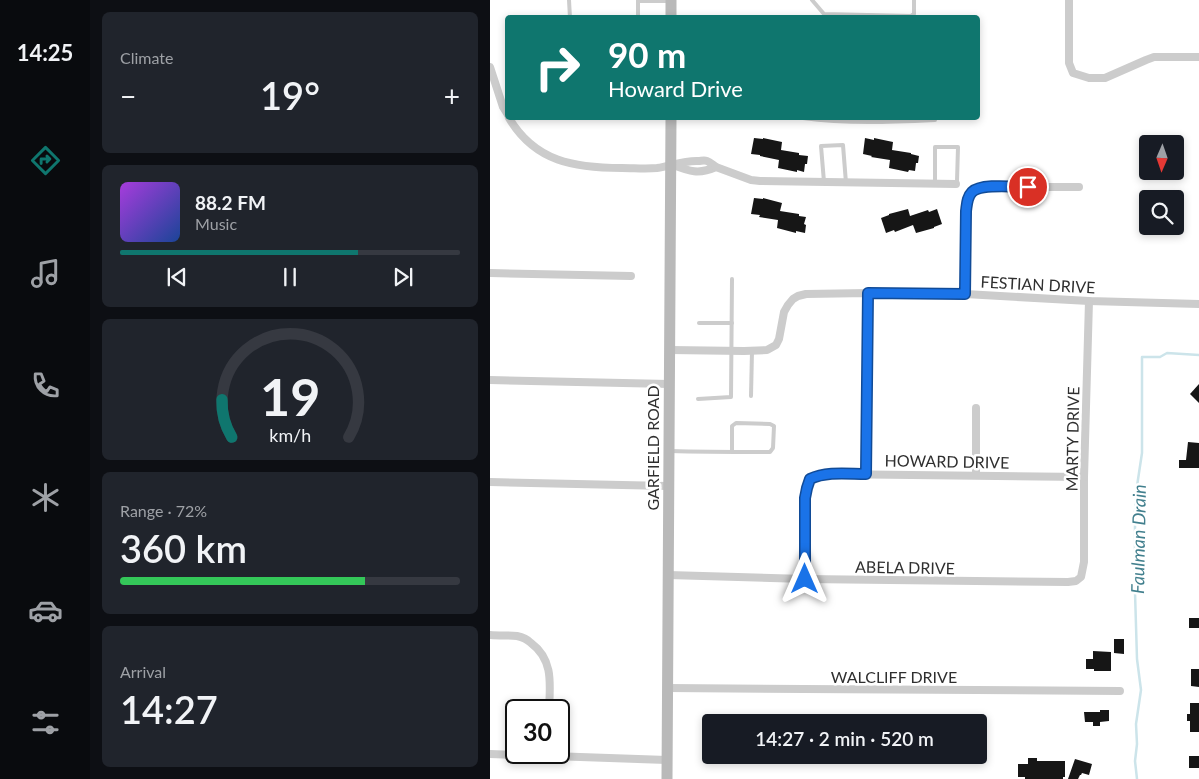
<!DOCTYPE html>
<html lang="en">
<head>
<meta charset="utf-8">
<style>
  :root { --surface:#171b24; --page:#20242c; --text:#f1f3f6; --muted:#9ea1a6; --line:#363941; --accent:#0f766e }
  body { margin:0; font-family:Lato,sans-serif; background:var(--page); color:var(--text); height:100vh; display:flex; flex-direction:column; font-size:19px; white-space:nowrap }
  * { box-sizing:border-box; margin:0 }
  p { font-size:16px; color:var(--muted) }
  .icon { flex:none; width:28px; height:28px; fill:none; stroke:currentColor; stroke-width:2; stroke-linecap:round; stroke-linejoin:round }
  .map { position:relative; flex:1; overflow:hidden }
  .panel { display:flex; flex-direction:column; gap:12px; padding:12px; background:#0d0f14; width:400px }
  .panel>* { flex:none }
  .banner { position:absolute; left:15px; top:15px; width:475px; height:105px; border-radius:5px; box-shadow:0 2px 8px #0003; background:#0f766e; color:#fff; overflow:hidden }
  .needle { width:32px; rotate:182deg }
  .fabs { position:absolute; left:649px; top:135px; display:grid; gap:10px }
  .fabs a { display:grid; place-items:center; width:45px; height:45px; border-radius:5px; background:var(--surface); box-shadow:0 2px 8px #0003; font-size:25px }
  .speed { position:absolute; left:15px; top:699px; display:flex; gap:10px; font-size:25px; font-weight:700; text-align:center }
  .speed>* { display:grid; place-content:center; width:65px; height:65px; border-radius:50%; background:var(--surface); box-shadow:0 2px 8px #0003; line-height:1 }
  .speed .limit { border:2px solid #111; border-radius:8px; background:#fff; color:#111 }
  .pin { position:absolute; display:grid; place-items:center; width:42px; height:42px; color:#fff; margin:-21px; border:2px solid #fff; border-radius:50%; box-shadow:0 1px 5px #0007 }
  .me { position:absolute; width:55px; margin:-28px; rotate:0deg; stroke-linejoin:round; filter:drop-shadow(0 0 4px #0008) }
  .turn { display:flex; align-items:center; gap:18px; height:105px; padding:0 20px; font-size:22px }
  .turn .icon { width:65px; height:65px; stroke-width:2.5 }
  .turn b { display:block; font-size:35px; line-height:42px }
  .big { font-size:38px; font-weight:600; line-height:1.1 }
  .panel .widget { flex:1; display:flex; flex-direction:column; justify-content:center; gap:8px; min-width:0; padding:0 18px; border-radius:8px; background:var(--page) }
  .panel .dial { align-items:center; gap:0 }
  .dial svg { height:130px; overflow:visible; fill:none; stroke:var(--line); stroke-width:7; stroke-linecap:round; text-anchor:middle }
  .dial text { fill:var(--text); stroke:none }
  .song { display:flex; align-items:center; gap:15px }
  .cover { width:60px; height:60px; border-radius:8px; background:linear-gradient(135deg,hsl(280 70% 55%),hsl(220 70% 35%)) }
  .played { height:5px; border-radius:2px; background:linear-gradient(90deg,var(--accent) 70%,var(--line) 70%) }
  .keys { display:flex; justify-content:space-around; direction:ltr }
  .heat { display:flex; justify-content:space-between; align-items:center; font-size:28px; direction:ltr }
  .charge { height:8px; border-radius:4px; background:linear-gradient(90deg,#34c759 72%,var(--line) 0) }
  .trip { position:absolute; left:212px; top:714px; width:285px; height:50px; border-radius:5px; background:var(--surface); box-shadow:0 2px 8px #0003; font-weight:600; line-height:50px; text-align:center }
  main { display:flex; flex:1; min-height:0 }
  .tab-bar { display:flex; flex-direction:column; width:90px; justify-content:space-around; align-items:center; background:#090b0e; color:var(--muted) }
  .tab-bar .icon { width:35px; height:35px }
  .tab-bar .on { color:var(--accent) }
  .tab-bar b { font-size:22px; color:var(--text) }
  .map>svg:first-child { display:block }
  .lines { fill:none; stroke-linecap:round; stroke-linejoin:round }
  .stream { stroke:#cce4ea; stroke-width:2.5 }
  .building { fill:#161616 }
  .service { stroke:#ccc; stroke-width:4 }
  .minor { stroke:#ccc; stroke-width:8 }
  .secondary { stroke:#b9b9b9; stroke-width:11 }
  .route-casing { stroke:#114b97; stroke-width:12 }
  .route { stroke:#1a73e8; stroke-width:9 }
  .labels { text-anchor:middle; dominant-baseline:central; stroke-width:5; stroke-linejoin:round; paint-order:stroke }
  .street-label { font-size:16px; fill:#2f2f2f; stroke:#fff }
  .water-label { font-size:18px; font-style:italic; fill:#417f8d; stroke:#fff }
</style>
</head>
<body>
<main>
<nav class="tab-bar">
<b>14:25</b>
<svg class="icon on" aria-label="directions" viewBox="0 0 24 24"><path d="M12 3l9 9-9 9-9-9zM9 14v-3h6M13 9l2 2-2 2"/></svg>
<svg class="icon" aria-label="music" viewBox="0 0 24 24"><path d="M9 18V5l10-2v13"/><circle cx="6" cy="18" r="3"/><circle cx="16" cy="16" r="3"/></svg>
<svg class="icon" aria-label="phone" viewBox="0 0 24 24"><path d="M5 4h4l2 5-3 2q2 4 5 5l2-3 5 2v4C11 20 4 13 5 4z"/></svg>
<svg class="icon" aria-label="climate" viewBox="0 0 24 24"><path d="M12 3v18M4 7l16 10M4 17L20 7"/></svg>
<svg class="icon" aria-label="car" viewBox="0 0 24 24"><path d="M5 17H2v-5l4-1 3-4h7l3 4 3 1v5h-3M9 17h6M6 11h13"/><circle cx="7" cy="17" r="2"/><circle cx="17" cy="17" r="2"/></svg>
<svg class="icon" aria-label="filters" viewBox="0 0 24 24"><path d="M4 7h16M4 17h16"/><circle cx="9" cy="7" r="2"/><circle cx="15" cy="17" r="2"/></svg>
</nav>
<section class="panel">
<div class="widget"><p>Climate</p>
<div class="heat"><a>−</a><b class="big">19°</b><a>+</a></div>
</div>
<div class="widget">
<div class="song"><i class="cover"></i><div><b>88.2 FM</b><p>Music</p></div></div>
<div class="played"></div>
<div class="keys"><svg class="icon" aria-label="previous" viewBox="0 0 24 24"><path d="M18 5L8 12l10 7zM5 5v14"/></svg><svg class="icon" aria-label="pause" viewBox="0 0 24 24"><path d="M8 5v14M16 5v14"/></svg><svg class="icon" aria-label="next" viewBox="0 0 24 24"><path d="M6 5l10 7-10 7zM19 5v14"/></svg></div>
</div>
<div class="widget dial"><svg viewBox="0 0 100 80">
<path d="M14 69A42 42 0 1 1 86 69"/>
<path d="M14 69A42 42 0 0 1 8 46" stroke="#0f766e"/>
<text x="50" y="56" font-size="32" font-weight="700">19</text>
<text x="50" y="72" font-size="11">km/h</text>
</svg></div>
<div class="widget"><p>Range · 72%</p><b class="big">360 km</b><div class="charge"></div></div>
<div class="widget"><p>Arrival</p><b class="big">14:27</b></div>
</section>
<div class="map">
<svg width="709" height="779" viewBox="0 0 709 779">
  <rect width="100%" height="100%" fill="#fff"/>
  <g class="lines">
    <polyline class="stream" points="647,779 645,761 647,744 646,724 651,690 647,659 645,592 645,512 647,486 652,453 652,357 670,357 677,353 709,355"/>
  </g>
  <g class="building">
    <polygon points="264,138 273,139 273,138 292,142 291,150 309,153 309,155 318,156 317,164 315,164 314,172 307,170 307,172 288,168 289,160 270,156 270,155 261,154"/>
    <polygon points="375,138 384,140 384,138 403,142 402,150 421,153 421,154 429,156 428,163 426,163 425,171 419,170 418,172 399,168 400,160 381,157 382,156 373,154"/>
    <polygon points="264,198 273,199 273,198 292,203 290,211 309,214 309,216 316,217 314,224 316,225 315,233 306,231 306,233 287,228 288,220 269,217 270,215 261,214"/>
    <polygon points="418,209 420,216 438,210 439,212 447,209 452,224 444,227 444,228 426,233 423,225 405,232 404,230 396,233 391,218 399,215 399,214"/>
    <polygon points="709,384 709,403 700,394"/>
    <polygon points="698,442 709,443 709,468 689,468 689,460 696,460"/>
    <rect x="699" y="618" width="10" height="10"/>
    <polygon points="624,639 634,639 634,654 624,653"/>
    <polygon points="603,651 621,652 621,671 604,671 604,669 596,669 596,659 603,659"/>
    <polygon points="701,669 709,669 709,687 701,686"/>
    <polygon points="700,703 709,703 709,732 700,732 700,721 697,721 697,714 700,714"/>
    <polygon points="610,710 619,710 619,721 610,722 610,726 603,726 603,722 595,722 594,712 610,712"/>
    <rect x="699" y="756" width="10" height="12"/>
    <polygon points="538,758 547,758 547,761 575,761 575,777 573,777 573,779 535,779 535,777 528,777 528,764 538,764"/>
    <polygon points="585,759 602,764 599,775 592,773 591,775 590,775 588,779 578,779"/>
  </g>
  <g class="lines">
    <g class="service">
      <polyline points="79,0 80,18"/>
      <polyline points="322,0 334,14 421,16 424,14 424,0"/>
      <polyline points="148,1 178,1"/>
      <polyline points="148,18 148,0"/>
      <path d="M 313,118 C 356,124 402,122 445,120 L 445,118"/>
      <polyline points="334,182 331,146 353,145 356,183"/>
      <polyline points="445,184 445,147 468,147 467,181 466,184"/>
      <polyline points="209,323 242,323"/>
      <polyline points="261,396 262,351"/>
      <polyline points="208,399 241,397 242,279"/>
      <path d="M 180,451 C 214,452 247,452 280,452 L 283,448 L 284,426 L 280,424 L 246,423 L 242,426 L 242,452"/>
    </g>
    <g class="minor">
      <polyline points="579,0 579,63 583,73 599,78 615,78 656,60 664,57 709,57"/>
      <polyline points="0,67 13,107 18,115"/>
      <path d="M 19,118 C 45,162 85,168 132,168 C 144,168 156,169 167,168 C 181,166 194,160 209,161 C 211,161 214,160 217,161 C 220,162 223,165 226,167 C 208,175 199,171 181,164"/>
      <polyline points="226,167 261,180 270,181 466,184"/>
      <polyline points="0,273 141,276"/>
      <path d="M 475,294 L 476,211 C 477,197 479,191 493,187 L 589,187"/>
      <polyline points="180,350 254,351 277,350 286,345 289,339 294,312 298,305 303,299 308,296 316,294 378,293 475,294 599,301 709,304"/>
      <polyline points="0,380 179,384"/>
      <polyline points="486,408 486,475"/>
      <polyline points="376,474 378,293"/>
      <polyline points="0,482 178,486"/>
      <polyline points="178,575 315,579 578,582 586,581 591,577 594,562 594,477 599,301"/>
      <polyline points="315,579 315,498 317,488 320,479 328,476 336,474 594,477"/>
      <path d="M 0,635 C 9,636 18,635 27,636 C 32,637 37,639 41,643 C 64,660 60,685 59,710"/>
      <polyline points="177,688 630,691"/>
      <polyline points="0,754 177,760"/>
    </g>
    <g class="secondary">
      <polyline points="181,18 181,0"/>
      <polyline points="177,779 181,118"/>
    </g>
  </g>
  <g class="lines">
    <defs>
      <path id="route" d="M 315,579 L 315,498 L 317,488 L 320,479 C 337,471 358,474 376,474 L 378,293 L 475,294 L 476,211 C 477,204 477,197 482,192 C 491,183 525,187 538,187"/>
    </defs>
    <use href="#route" class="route-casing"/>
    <use href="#route" class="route"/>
  </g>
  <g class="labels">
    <g class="street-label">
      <text transform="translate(548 284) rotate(3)">FESTIAN DRIVE</text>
      <text transform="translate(582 439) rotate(-89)">MARTY DRIVE</text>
      <text transform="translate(162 448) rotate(-90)">GARFIELD ROAD</text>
      <text transform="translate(457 461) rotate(1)">HOWARD DRIVE</text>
      <text transform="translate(415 567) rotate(1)">ABELA DRIVE</text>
      <text x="404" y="676">WALCLIFF DRIVE</text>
    </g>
    <g class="water-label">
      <text transform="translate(648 539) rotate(-89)">Faulman Drain</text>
    </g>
  </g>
</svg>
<div class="fabs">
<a><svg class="needle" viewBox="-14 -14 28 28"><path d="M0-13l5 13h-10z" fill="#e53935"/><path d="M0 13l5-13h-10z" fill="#9ea1a6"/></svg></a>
<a><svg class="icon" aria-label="search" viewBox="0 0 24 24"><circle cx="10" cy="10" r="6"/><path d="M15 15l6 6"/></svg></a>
</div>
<div class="speed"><div class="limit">30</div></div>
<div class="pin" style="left:538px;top:187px;background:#d93025"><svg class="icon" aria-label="arrive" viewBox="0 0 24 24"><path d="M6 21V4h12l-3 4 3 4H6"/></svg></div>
<svg class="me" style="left:315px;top:579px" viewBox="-20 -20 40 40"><path d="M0-17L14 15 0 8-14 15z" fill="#1a73e8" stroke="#fff" stroke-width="4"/></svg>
<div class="trip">14:27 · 2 min · 520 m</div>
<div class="banner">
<div class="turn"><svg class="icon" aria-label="right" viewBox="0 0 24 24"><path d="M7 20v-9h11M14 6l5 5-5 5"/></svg><div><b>90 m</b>Howard Drive</div></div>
</div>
</div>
</main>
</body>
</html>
